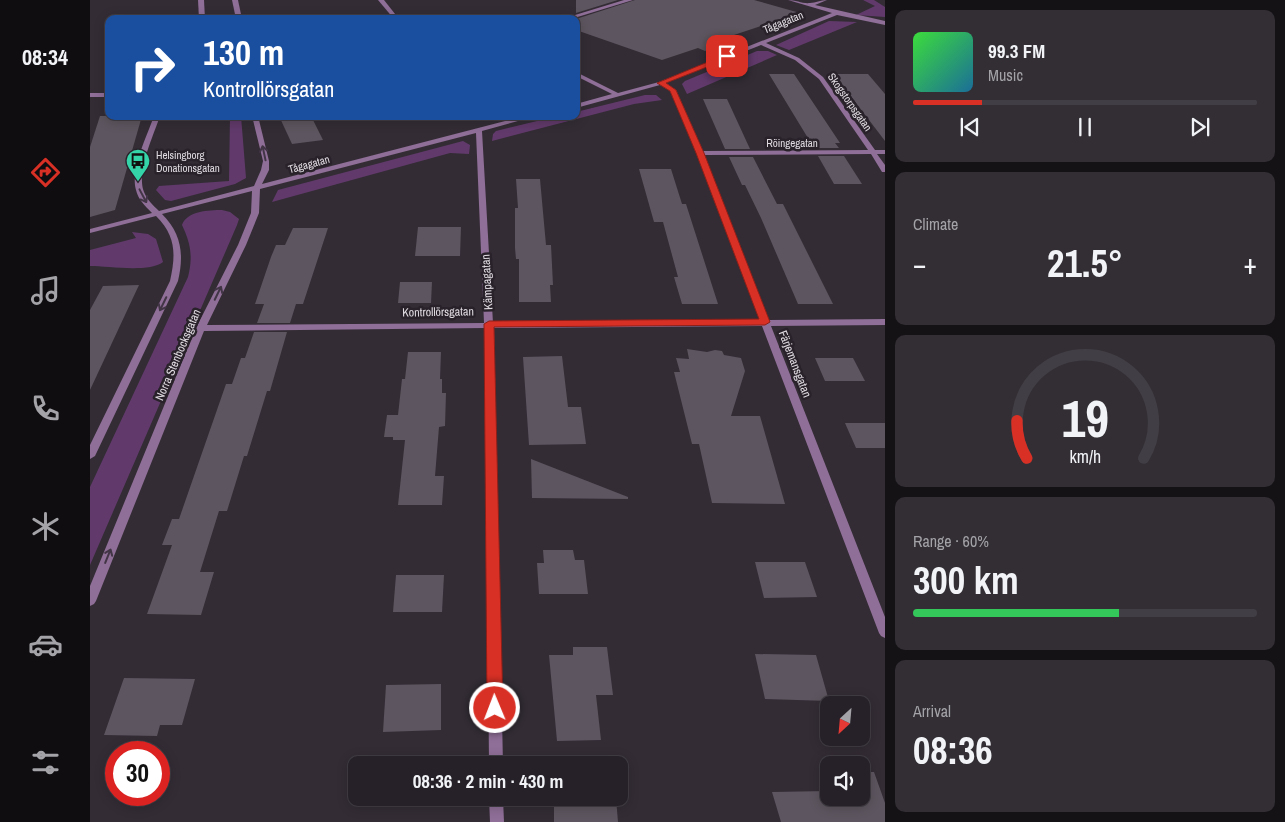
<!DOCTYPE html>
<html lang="en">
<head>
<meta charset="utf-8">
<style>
  :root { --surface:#262128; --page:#322e34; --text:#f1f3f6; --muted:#a4a3a8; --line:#423e45; --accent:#d93025 }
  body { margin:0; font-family:"Archivo Narrow",sans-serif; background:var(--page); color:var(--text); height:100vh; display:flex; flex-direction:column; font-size:19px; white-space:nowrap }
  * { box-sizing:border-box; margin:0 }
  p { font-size:16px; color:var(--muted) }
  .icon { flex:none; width:28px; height:28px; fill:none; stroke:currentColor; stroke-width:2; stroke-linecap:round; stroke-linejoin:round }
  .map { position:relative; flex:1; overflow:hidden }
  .panel { display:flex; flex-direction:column; gap:10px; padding:10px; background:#151216; width:400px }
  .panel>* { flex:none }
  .banner { position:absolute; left:15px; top:15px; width:475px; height:105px; border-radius:10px; box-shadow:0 2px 12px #0003,0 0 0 1px var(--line); background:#1a4fa0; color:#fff; overflow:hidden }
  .needle { width:32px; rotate:206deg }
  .tools { position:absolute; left:730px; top:696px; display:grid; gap:10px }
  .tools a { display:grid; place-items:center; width:50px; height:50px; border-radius:10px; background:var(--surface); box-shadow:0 2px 12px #0003,0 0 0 1px var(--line); font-size:25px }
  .speed { position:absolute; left:15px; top:741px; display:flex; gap:10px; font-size:25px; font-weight:700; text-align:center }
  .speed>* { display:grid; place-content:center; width:65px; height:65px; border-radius:50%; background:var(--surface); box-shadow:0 2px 12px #0003,0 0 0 1px var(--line); line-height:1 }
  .speed .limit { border:8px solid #d22; background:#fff; color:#111 }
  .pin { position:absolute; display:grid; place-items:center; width:42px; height:42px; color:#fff; margin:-21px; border-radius:10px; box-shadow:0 2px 8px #0006 }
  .me { position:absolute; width:55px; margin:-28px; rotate:359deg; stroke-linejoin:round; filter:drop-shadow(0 0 4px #0008) }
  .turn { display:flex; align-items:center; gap:18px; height:105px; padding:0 15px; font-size:22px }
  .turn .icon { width:65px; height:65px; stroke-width:2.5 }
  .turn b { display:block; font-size:35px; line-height:42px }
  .big { font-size:38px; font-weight:700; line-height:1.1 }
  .panel .card { flex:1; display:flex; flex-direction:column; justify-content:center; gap:8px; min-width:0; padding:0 18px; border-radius:10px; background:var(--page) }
  .panel .dial { align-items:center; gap:0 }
  .dial svg { height:130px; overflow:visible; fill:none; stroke:var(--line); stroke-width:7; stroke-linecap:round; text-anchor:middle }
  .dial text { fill:var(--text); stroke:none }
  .song { display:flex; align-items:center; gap:15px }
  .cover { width:60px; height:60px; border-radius:8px; background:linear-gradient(135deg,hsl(120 70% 55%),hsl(200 70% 35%)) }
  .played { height:5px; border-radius:2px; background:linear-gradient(90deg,var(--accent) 20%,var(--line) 20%) }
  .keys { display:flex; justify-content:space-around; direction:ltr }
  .heat { display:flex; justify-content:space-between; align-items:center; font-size:28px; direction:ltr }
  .charge { height:8px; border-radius:4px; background:linear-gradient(90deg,#34c759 60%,var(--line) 0) }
  .trip { position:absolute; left:258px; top:756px; width:280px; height:50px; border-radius:10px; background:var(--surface); box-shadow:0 2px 12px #0003,0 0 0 1px var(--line); font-weight:700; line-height:50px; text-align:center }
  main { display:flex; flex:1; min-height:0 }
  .menu { display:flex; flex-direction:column; width:90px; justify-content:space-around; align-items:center; background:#0f0d10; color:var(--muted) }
  .menu .icon { width:35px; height:35px }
  .menu .current { color:var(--accent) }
  .menu b { font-size:22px; color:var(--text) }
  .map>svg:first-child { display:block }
  .green { fill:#613a6b }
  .building { fill:#5d555f }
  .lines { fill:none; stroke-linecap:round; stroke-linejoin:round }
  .minor { fill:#8f6e97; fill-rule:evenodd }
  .oneway { stroke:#423546 }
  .route { fill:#d93025; stroke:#8d1f18 }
  .labels { text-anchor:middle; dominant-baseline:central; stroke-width:5; stroke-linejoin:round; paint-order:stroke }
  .far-street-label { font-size:11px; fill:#e0dbe1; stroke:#29222b }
  .far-poi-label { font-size:11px; fill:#e0dbe1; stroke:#29222b; text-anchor:start }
  .street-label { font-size:12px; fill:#e0dbe1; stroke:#29222b }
</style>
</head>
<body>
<main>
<nav class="menu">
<b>08:34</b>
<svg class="icon current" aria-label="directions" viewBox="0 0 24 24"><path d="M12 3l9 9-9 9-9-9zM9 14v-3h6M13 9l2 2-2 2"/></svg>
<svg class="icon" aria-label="music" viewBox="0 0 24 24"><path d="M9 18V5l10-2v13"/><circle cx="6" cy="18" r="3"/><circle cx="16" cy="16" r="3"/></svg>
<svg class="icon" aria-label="phone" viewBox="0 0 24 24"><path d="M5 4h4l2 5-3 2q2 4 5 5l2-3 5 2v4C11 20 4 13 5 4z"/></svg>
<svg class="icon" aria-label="climate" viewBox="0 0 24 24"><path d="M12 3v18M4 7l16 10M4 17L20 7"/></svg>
<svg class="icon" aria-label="car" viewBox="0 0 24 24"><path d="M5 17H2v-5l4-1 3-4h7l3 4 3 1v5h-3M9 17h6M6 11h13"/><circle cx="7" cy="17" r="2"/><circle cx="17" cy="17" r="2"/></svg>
<svg class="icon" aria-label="filters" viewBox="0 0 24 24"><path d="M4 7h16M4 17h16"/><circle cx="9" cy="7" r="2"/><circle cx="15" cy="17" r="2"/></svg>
</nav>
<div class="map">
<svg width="795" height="822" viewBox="0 0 795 822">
  <rect width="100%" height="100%" fill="#332c35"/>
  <g class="green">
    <polygon points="773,0 784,0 795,7 795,17 766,15 785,6"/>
    <polygon points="739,21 767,22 699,50 686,45"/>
    <polygon points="667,51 678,51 687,55 597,94 592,84 595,81"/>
    <polygon points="555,95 566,95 572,100 544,104 402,141 403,134 406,131 468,116 486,116 486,112"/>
    <polygon points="140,116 151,116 156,178 145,184 81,201 75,200 66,190 69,186 139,181"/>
    <polygon points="373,141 380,145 379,154 360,153 182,202 188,190"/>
    <path d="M 132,210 L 140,212 L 149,219 L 147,225 L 0,565 L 0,487 L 98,277 C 103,257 101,244 92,225 C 97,211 119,210 132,210 Z"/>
    <path d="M 42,232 L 58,234 L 66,239 L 73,262 C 59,273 18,266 0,266 L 0,250 L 46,238 Z"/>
  </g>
  <g class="building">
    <polygon points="486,0 528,0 486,13"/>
    <polygon points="545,0 664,0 710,13 641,36 648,38 615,51 608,48 572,60 486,30 486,19"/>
    <polygon points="679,74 704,74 750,143 745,143 749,148 724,148"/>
    <polygon points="744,74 778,74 795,94 795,141"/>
    <polygon points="613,99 637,99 660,149 635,149"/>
    <polygon points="10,116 52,116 25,210 0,217 0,147"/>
    <polygon points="189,116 221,116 233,140 202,144"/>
    <polygon points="728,156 754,156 772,184 744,184"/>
    <polygon points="639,157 663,157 687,204 693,204 743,304 708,304 671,218 655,185 652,185"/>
    <polygon points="549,169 581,169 592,204 596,204 628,304 592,304 584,277 588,277 573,222 564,222"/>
    <polygon points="426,179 450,179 456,245 461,245 463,285 460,285 461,302 429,302 429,259 426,259 425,248 425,208 428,208"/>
    <polygon points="328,227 371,227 370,256 325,256"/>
    <polygon points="203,228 238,228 213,304 206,304 200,323 167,323 174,304 165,304 181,257 186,245 195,245"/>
    <polygon points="310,282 342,282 341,303 308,303"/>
    <polygon points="49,285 0,390 0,310 13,286"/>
    <polygon points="164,332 197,332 180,391 177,391 157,456 154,456 137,511 129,511 110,572 124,572 111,615 57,614 82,545 72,545 82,519 89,519 136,384 142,384 151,358 155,358"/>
    <polygon points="597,349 617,352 625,350 632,351 634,355 651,358 655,371 641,416 670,416 695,504 622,503 609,444 602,444 584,372 590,372 586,358 599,359"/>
    <polygon points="318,352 351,352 350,379 352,379 352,393 356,393 355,426 349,427 345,476 354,476 352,505 308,505 315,440 303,440 303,437 294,437 297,415 308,415 312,379 315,379"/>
    <polygon points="472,356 478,407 491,407 496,444 439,445 433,357"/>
    <polygon points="725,358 763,358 775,381 735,381"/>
    <polygon points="755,423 795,423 795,448 766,448"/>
    <polygon points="441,459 538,497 538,499 442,498"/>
    <polygon points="453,550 483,550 485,560 494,560 498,594 449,594 447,563 454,563"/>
    <polygon points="665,562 715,562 727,597 674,598"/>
    <polygon points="306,575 354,575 352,612 303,612"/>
    <polygon points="483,647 517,647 523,695 506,695 511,740 467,741 459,655 483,655"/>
    <polygon points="665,654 726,655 739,701 675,699"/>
    <polygon points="34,678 105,679 92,725 70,725 67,736 14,735"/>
    <polygon points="351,684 351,730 293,732 296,685"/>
    <polygon points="771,772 784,772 795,803 795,822 691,822 682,792 737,791 731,773 739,773 739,798 771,798"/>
    <polygon points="464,798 526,798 528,822 464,822"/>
  </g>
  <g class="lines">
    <g class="minor">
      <polygon points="108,0 114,0 115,19 109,19"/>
      <polygon points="142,0 148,0 152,19 146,19"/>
      <polygon points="288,0 294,0 309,19 304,19"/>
      <polygon points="534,0 543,0 481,19 472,19"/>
      <path d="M 698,0 C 706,0 713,4 720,3 C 726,3 730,0 737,0 L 725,5 L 795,21 L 795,25 L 747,15 L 676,43 L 709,58 L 733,77 L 785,150 L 795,150 L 795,154 L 787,154 L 795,165 L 795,172 L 792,172 L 781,154 L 614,155 L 679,320 L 795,319 L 795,325 L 681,326 L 795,617 L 795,638 L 791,636 L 789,633 L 672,326 L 404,328 L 413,765 L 399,765 L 395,328 L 114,331 L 6,601 L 4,604 L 0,606 L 0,586 L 106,328 L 148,245 L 161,213 L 162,191 L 72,214 C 92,234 94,255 88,281 L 5,456 L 0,459 L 0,445 L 80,281 C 86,254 86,236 66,216 L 0,233 L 0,229 L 62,213 C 55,206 48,199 46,190 C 40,170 57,136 64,116 L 70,116 C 63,137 46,172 54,192 C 57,200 63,205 69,211 L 164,186 L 171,170 L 173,161 L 162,116 L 168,116 L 179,161 L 179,170 L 172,184 L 434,116 L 446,116 L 392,131 L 403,323 L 670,320 L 607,153 L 580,91 L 570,85 L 486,108 L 486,104 L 522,94 L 486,76 L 486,72 L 528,93 L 569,82 L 742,13 ZM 671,45 L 705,60 L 729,79 L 778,150 L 613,151 L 586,90 L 576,83 ZM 386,133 L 394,323 L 117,325 L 156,245 L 169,213 L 170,189 Z"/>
      <rect x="0" y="93" width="19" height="4"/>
      <polygon points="399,798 413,798 414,822 400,822"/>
    </g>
  </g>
  <defs><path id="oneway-shaft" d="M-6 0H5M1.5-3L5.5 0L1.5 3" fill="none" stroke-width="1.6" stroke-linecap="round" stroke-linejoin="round" transform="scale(1.25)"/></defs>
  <g class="oneway">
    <use href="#oneway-shaft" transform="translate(174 153) rotate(-102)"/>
    <use href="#oneway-shaft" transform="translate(53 196) rotate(62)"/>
    <use href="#oneway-shaft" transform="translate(128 293) rotate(-64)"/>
    <use href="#oneway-shaft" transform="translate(73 304) rotate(116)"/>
    <use href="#oneway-shaft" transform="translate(18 556) rotate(-68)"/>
  </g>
  <polygon class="route" points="637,54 641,56 640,58 576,83 586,90 614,153 680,322 675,325 404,327 413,708 410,712 405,714 400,712 397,708 394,324 399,321 669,319 606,153 580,91 567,83"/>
  <defs>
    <symbol id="bus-pin" viewBox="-11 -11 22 30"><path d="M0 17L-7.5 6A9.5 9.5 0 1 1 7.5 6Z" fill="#34d4a8" stroke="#29222b"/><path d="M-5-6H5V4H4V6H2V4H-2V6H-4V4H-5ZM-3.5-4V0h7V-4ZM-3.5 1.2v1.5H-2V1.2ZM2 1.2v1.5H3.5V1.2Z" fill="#111"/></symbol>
  </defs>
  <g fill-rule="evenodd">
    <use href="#bus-pin" x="34" y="147" width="28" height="38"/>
  </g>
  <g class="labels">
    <g class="far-street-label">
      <text transform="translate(693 22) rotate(-22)">Tågagatan</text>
      <text transform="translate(760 102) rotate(55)">Skogstorpsgatan</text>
      <text x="702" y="143">Röingegatan</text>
      <text transform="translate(219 164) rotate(-15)">Tågagatan</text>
    </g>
    <g class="far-poi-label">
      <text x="66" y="155">Helsingborg<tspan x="66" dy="13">Donationsgatan</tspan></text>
    </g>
    <g class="street-label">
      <text transform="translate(397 282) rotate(-93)">Kämpagatan</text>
      <text transform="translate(348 312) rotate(-1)">Kontrollörsgatan</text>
      <text transform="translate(88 355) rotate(-67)">Norra Stenbocksgatan</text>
      <text transform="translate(705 364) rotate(69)">Färjemansgatan</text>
    </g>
  </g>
</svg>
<div class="tools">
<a><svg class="needle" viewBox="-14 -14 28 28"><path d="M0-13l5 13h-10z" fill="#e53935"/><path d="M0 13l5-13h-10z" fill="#a4a3a8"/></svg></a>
<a><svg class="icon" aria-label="sound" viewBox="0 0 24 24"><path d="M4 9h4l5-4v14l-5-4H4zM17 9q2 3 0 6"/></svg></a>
</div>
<div class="speed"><div class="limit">30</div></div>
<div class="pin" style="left:637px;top:56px;background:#d93025"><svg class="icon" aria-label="arrive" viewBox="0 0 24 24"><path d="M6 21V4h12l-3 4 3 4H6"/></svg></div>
<svg class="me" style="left:405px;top:708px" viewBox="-20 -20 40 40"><circle r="17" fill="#d93025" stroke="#fff" stroke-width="3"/><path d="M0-11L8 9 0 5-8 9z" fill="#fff"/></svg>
<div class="trip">08:36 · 2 min · 430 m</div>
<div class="banner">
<div class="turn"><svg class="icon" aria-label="right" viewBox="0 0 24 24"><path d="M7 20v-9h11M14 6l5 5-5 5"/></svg><div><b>130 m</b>Kontrollörsgatan</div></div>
</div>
</div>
<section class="panel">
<div class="card">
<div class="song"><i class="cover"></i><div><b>99.3 FM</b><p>Music</p></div></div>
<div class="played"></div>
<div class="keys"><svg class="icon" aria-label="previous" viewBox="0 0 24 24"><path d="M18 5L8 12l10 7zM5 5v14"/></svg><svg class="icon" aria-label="pause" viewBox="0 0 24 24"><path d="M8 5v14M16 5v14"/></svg><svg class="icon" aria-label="next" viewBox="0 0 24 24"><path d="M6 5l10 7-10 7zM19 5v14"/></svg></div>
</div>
<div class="card"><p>Climate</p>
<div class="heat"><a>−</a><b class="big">21.5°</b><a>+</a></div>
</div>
<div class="card dial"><svg viewBox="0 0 100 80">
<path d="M14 69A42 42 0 1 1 86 69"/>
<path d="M14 69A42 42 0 0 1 8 46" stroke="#d93025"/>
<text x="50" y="56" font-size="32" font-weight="700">19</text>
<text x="50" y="72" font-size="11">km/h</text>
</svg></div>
<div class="card"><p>Range · 60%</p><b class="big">300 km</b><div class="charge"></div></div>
<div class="card"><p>Arrival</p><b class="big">08:36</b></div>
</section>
</main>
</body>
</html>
